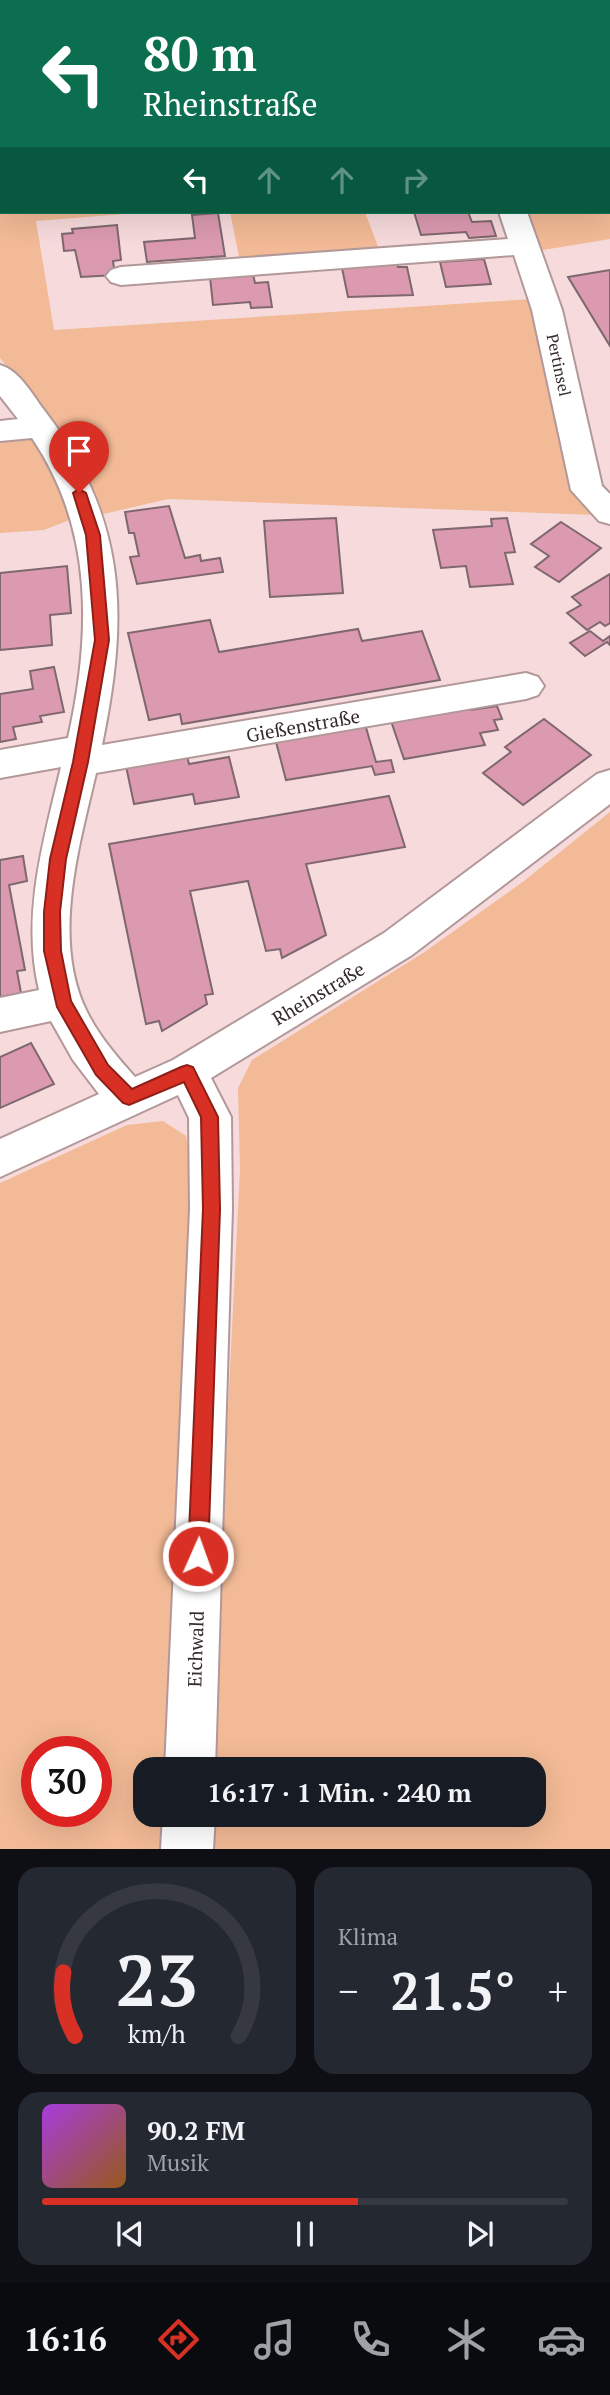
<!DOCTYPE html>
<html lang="de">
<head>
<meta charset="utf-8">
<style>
  :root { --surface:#171b24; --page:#242831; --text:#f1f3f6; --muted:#9ea1a6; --line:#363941; --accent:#d93025 }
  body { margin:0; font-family:"PT Serif",serif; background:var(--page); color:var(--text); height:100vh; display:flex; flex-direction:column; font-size:26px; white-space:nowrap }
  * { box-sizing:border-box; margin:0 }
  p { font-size:23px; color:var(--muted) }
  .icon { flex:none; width:38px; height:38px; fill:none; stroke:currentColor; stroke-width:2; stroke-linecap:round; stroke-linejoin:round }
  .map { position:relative; height:1849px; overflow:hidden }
  .side { display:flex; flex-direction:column; gap:18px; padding:18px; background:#0d0f14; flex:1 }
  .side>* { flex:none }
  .banner { position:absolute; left:0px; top:0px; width:611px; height:214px; box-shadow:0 7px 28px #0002; background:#0b6e4f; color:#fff; overflow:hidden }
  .speed { position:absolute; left:21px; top:1736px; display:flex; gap:14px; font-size:35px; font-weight:700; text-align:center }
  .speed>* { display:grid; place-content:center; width:91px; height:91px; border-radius:50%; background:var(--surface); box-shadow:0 7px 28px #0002; line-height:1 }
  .speed .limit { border:10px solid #d22; background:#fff; color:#111 }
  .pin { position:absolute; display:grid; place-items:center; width:60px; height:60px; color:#fff; margin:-72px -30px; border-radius:50% 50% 50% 0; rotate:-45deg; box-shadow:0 0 7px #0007 }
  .pin .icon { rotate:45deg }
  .me { position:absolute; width:77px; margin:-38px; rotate:2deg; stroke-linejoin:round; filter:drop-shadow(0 0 5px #0008) }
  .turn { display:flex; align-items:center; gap:24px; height:147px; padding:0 28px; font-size:32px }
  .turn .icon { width:91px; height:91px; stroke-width:2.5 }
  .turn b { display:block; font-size:49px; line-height:60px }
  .lanes { display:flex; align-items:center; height:66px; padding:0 28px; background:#0003; justify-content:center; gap:35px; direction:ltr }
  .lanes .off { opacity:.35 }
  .big { font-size:52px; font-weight:600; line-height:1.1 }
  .side .card { flex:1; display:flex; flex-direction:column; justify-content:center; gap:10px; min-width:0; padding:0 24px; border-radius:21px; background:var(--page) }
  .side .dial { align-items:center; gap:0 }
  .dial svg { height:182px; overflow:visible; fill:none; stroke:var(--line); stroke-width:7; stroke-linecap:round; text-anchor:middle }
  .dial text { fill:var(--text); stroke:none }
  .song { display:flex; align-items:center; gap:21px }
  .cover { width:84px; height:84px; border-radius:10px; background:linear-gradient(135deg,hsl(280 70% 55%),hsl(30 70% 35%)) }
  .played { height:7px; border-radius:4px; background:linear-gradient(90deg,var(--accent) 60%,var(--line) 60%) }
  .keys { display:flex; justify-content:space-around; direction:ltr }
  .heat { display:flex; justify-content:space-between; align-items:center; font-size:38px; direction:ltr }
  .side .tiles { flex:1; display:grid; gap:18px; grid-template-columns:1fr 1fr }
  .card:last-child { grid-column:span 2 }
  .trip { position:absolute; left:133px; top:1757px; width:413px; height:70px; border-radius:21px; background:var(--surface); box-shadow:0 7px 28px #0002; font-weight:600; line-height:70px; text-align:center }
  .tab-bar { display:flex; height:112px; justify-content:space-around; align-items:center; background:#090b0e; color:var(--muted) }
  .tab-bar .icon { width:49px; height:49px }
  .tab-bar .current { color:var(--accent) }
  .tab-bar b { font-size:32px; color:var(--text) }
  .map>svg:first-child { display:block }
  .green { fill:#f2ba96; fill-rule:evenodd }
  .building { fill:#db9ab0; stroke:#7e676e; stroke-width:2 }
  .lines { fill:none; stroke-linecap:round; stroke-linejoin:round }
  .minor-casing { stroke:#b29899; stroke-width:4 }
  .minor { fill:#fff; fill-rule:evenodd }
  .route { fill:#d93025; stroke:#8d1f18; stroke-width:2 }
  .labels { text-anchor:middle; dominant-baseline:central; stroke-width:7; stroke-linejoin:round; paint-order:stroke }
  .far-street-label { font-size:16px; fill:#352b2b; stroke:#fff }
  .street-label { font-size:19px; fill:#352b2b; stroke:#fff }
</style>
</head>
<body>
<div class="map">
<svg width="610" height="1849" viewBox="0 0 610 1849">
  <rect width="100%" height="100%" fill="#f7dbdc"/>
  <g class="green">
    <polygon points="610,80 610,239 537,251 525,212 609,212"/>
    <polygon points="0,165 2,212 150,212 36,221 54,330 532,299 594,515 168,499 99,515 37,405 0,358"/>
    <polygon points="230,212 365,212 380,252 240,262"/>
    <polygon points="33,435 52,468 72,519 44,530 0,533 0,438"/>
    <polygon points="610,812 610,1849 206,1849 208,1815 534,1815 534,1769 210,1769 240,1169 238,1088 252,1060 423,953 524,881"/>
    <path d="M 163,1121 L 186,1136 L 189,1155 L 198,1160 L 170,1769 L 145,1769 L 145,1815 L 168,1815 L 166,1849 L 0,1849 L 0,1183 L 127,1125 ZM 37,1752 L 96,1752 L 96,1811 L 37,1811 Z"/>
  </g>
  <g class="building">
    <polygon points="496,0 610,0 610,1 487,2"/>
    <polygon points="414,212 468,212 472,222 491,221 496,236 469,238 466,232 421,235"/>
    <polygon points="218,213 225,256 147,262 144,242 195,238 192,215"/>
    <polygon points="117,225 121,260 113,261 115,275 81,277 75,250 64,251 62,234 73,233 72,229"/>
    <polygon points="484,259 491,284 446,287 440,262"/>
    <polygon points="397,262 398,267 407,267 413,295 348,297 342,268"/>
    <polygon points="610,270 610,346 568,277"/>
    <polygon points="253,274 255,283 268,282 272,307 251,308 250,302 213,305 210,277"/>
    <polygon points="169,506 185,558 200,555 201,561 220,558 223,572 137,584 130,557 139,556 134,533 129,533 125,512"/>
    <polygon points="336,518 343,593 270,597 264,521"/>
    <polygon points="507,518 515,552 505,553 513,584 470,587 466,566 441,568 433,530 492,526 491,519"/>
    <polygon points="561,522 601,548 559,582 535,567 549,556 531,544"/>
    <polygon points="67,566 71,613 50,615 52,645 0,650 0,573"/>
    <polygon points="610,574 610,623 605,626 600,622 587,630 567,613 581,605 572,597"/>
    <polygon points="210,620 219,652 358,629 362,641 422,631 440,680 182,724 180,714 149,720 128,633"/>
    <polygon points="590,631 603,641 610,636 610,645 607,642 585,656 570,643"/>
    <polygon points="54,667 64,712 40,716 42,722 13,727 16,739 0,742 0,694 33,689 30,671"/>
    <polygon points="468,702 471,710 497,706 502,719 494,720 498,730 480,733 485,745 404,759 390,718"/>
    <polygon points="544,719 591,755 523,805 483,773 511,752 505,747"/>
    <polygon points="365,724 376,762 391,760 394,772 375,775 372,766 286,780 275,738"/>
    <polygon points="187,756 189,764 229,757 239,797 195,804 193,794 134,804 126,766"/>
    <polygon points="389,796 405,847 306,864 326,935 282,958 280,949 266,951 248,881 190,891 213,994 205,995 207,1004 162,1031 159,1021 146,1024 109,844"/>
    <polygon points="23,856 27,881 9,885 25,970 17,971 21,993 0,997 0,860"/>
    <polygon points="31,1043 54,1084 0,1108 0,1057"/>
  </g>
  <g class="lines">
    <defs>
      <g id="minor">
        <polygon points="444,0 470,0 470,2 445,2"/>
        <polygon points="610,0 610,16 609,16 609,2 604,2"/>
        <rect x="0" y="150" width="2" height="16"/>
        <polygon points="499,212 527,212 562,310 602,486 610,494 610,524 599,521 571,490 532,310 514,255 121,285 111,282 106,276 111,270 121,267 508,239"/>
        <path d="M 0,365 C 19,370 32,394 44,410 C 127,518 129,614 102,745 L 526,673 L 538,677 L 544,686 L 538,695 L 526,699 L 96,773 C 79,847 51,940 87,1012 C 99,1036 117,1057 135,1077 L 173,1060 L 384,933 L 597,774 L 610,770 L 610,804 L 412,955 L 211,1078 L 231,1117 L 232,1209 L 215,1769 L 165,1769 L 190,1209 L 189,1118 L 178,1095 L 0,1177 L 0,1139 L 99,1094 L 73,1060 L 51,1021 L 0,1032 L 0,998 L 39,990 C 21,915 44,839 61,767 L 0,778 L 0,750 L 68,738 C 91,635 94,529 32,438 L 0,441 L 0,421 L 18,419 L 0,396 Z"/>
        <polygon points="163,1815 215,1815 213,1849 161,1849"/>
      </g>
    </defs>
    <use href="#minor" class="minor-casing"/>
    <use href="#minor" class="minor"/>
  </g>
  <polygon class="route" points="79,489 86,493 100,535 109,640 88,762 66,859 60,912 61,951 71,1001 108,1065 132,1089 181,1067 187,1065 193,1067 218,1117 220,1209 208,1556 205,1563 198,1566 191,1563 188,1556 203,1209 201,1117 184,1082 129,1105 123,1103 96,1075 57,1007 44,951 44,912 50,859 73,762 95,640 86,535 73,493"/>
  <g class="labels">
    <g class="far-street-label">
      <text transform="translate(559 365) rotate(78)">Pertinsel</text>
    </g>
    <g class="street-label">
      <text transform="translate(303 725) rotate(-10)">Gießenstraße</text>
      <text transform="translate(318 993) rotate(-31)">Rheinstraße</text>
      <text transform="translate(195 1649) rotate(-88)">Eichwald</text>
    </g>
  </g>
</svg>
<div class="speed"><div class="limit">30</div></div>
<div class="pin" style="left:79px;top:493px;background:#d93025"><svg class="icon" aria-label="arrive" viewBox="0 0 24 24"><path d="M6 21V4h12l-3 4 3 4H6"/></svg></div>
<svg class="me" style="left:198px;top:1556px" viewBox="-20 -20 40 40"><circle r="17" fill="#d93025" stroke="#fff" stroke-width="3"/><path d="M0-11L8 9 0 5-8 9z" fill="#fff"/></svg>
<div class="trip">16:17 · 1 Min. · 240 m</div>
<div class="banner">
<div class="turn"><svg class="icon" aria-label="left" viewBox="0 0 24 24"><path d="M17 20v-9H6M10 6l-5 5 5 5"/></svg><div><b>80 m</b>Rheinstraße</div></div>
<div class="lanes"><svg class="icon" aria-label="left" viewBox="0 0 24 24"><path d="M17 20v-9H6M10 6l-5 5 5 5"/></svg><svg class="icon off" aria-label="ahead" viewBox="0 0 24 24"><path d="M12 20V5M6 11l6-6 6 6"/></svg><svg class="icon off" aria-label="ahead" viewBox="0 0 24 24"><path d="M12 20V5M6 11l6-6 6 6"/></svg><svg class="icon off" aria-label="right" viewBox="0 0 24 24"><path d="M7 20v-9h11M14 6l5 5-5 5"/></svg></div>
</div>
</div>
<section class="side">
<div class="tiles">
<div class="card dial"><svg viewBox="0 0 100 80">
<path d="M14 69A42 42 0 1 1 86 69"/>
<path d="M14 69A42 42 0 0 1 9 41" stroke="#d93025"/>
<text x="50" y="56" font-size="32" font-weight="700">23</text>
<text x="50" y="72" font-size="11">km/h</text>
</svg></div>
<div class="card"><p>Klima</p>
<div class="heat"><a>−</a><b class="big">21.5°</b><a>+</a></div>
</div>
<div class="card">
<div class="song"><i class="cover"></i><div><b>90.2 FM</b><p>Musik</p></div></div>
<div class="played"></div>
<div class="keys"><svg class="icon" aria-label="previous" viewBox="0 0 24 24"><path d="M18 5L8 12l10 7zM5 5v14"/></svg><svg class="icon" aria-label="pause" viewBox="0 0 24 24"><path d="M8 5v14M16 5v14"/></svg><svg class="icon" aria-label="next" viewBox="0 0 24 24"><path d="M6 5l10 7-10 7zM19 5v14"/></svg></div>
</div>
</div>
</section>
<nav class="tab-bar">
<b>16:16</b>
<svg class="icon current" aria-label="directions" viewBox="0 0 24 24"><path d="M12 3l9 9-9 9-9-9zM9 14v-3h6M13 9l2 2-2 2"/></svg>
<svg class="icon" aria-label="music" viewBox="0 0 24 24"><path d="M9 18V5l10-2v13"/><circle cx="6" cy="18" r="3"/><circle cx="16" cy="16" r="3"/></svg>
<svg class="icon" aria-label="phone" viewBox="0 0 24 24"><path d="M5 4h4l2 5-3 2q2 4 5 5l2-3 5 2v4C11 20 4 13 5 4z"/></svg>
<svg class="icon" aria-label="climate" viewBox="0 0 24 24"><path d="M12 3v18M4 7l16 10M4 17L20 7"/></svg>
<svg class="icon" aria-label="car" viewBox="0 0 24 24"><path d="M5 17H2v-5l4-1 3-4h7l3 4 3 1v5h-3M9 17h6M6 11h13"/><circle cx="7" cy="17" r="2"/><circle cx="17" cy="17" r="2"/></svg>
</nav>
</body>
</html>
